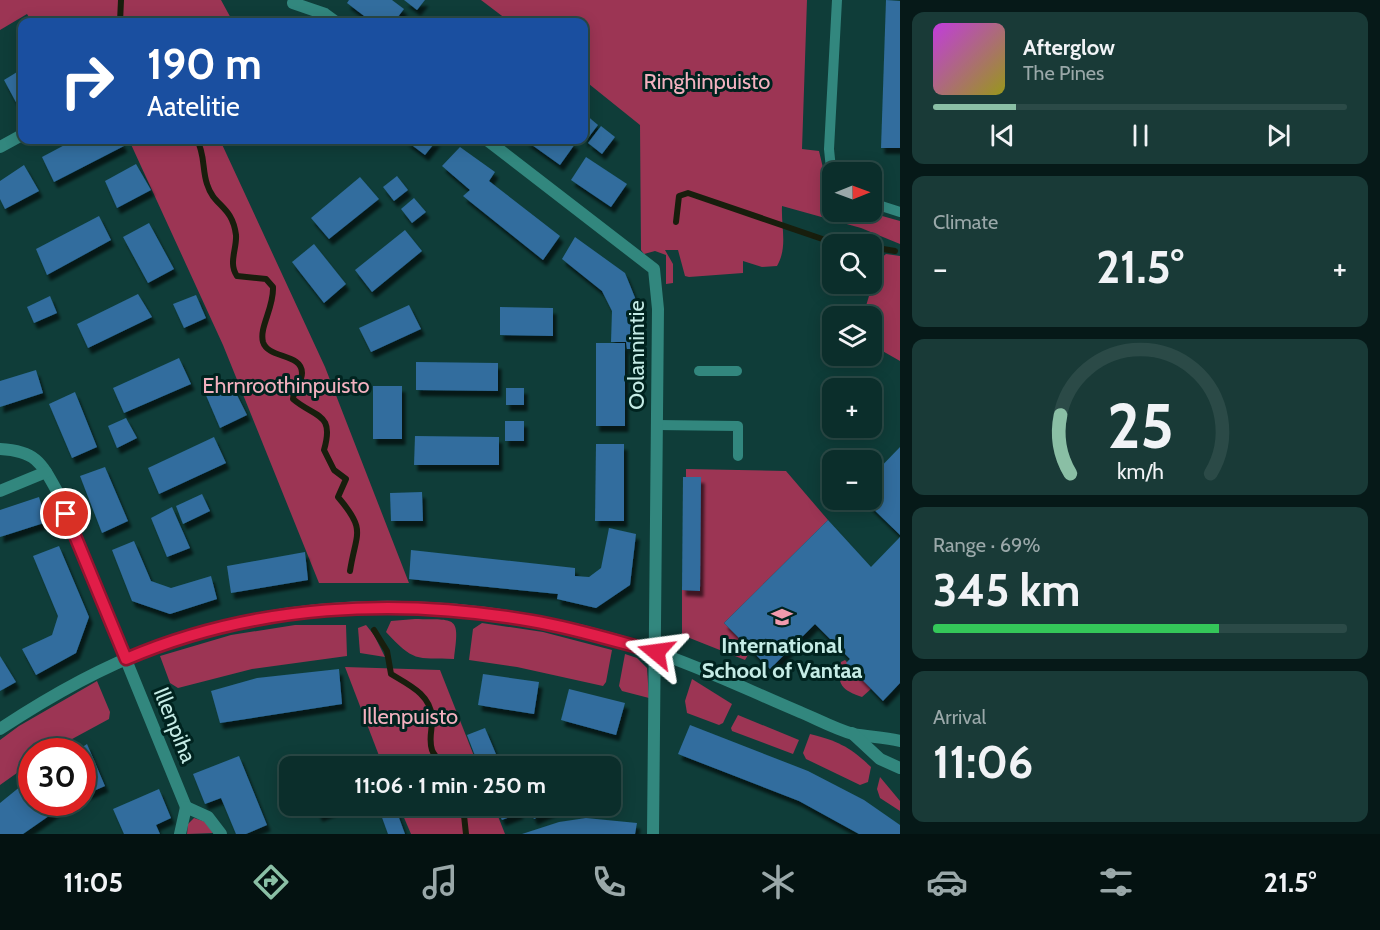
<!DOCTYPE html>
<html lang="en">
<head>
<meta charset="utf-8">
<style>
  :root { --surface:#0b2e2b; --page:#193a37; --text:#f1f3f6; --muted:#9aa8a9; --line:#2b4a47; --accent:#8abfa5 }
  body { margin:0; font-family:Cabin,sans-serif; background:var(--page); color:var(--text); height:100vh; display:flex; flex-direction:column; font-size:22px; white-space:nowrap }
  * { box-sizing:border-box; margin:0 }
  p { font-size:20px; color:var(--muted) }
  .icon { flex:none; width:33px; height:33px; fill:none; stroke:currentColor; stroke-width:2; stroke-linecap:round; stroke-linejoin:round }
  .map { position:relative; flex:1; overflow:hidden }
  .panel { display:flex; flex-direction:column; gap:12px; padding:12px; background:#061918; width:480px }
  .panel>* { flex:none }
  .banner { position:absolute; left:18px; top:18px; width:570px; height:126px; border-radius:12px; box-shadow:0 3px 15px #0003,0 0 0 2px var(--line); background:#1a4fa0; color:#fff; overflow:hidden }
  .needle { width:39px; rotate:89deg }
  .controls { position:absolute; left:822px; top:162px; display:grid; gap:12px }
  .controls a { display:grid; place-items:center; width:60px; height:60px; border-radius:12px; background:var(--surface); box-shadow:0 3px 15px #0003,0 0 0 2px var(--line); font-size:30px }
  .speed { position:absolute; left:18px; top:738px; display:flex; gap:12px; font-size:30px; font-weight:700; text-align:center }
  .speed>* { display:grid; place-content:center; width:78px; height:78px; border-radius:50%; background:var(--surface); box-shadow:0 3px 15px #0003,0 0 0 2px var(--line); line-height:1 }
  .speed .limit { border:9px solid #d22; background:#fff; color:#111 }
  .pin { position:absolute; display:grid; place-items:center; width:51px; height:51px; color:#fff; margin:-26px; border:3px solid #fff; border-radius:50%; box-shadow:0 2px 6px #0007 }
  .me { position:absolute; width:66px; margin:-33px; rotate:286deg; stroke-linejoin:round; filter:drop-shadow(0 0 4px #0008) }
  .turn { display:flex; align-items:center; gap:21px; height:126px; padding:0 30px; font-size:27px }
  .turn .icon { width:78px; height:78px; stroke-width:2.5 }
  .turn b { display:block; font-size:42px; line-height:51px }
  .big { font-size:45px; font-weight:800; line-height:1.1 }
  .panel .tile { flex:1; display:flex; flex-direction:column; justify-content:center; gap:9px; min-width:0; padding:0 21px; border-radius:12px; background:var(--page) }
  .panel .dial { align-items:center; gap:0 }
  .dial svg { height:156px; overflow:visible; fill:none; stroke:var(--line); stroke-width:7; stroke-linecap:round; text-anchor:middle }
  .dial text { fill:var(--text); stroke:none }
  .song { display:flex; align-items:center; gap:18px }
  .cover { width:72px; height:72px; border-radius:9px; background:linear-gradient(135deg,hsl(290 70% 55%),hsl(60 70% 35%)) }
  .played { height:6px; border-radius:3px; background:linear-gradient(90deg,var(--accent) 20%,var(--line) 20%) }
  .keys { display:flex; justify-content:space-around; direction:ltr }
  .heat { display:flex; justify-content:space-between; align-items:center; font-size:33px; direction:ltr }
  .charge { height:9px; border-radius:4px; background:linear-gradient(90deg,#34c759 69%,var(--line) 0) }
  .trip { position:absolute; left:279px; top:756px; width:342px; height:60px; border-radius:12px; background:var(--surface); box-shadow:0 3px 15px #0003,0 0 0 2px var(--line); font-weight:800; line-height:60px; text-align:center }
  .dock { display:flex; height:96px; justify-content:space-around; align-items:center; background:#041211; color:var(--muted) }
  .dock .icon { width:42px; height:42px }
  .dock .active { color:var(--accent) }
  .dock b { font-size:27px; color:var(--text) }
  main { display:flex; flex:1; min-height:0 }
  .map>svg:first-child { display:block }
  .green { fill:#9c3554 }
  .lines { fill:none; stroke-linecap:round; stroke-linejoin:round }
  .stream { stroke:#181e0d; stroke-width:6 }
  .building { fill:#306d9e; filter:url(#shadow) }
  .service { stroke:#32877e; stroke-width:10 }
  .minor { stroke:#32877e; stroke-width:12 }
  .route-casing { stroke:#92132f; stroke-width:15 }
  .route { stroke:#e11d48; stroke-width:10 }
  .labels { text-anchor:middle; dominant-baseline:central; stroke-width:6; stroke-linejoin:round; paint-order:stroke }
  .park-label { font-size:22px; fill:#f3b1bf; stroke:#00231f }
  .street-label { font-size:22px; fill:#c5ece6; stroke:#00231f }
  .poi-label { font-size:22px; font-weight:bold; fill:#c5ece6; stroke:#00231f }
</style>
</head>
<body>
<main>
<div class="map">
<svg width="900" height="834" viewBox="0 0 900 834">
  <defs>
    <filter id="shadow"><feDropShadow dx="3.5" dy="6" stdDeviation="1.5" flood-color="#0009"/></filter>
  </defs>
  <rect width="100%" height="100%" fill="#0f3d39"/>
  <g class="green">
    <polygon points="0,0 221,0 233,22 32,22 27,14 0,30"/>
    <path d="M 481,0 L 807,0 L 802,149 L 819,151 L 828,189 L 832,192 L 832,212 L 868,212 L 900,221 L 900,244 L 861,228 L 782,206 C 781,227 788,247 777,266 L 762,267 L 743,261 L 743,273 L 689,277 L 685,276 L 678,250 L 665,250 L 673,264 L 673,283 L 666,284 L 666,255 L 655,251 L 644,254 L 641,250 L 640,125 L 584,80 L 584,22 L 510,22 Z"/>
    <polygon points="129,140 220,140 325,367 409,583 319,583 223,345"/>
    <polygon points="886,254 900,256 900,361 872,345 872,316 863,316 880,259"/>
    <polygon points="686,469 786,471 828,520 724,623 751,650 745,660 682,635 682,590 699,591 700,477 686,477"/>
    <path d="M 415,619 C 457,620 460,615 454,659 C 415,658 414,662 386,632 L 391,621 Z"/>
    <polygon points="482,623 543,632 612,650 606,682 603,686 517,667 469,660 473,629"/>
    <polygon points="295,625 346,625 347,656 252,669 178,688 170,683 160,656 231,635"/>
    <polygon points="366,625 374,635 385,657 360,653 358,628"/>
    <polygon points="625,654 637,658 647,668 649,698 622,691 619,686"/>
    <path d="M 845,660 L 871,689 L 862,697 C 842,690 836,685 841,662 Z"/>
    <polygon points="345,667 440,670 478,766 383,766"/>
    <polygon points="692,679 732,704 723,723 719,725 687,713 685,701"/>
    <polygon points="97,681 110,712 109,719 50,751 32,752 31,763 0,785 0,740 19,726"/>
    <polygon points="738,715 799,740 793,754 732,731 731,728"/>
    <path d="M 810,734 C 838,741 850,747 871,767 L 868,782 L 860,785 L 806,759 L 803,753 Z"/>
    <polygon points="880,777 900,801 900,811 880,798 877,789"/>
    <polygon points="399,806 494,806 505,834 411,834"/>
    <polygon points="194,818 206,822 213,833 187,834 188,824"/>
  </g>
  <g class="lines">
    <g class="stream">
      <polyline points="120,22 121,0"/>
      <path d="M 197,140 C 205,154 202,169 207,184 C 214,207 232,205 236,235 C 237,249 228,263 237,276 L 266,279 L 273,287 C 274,308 259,327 263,342 C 268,359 302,353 302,373 C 302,382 294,389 293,399 C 315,418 335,412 324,450 L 334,470 L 346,479 L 338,497 C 367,531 356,532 350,571"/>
      <polyline points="676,222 679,196 688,193 837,244"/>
      <polyline points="872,256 875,257 883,249 895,251"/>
      <path d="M 374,630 L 387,651 L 391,674 C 409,685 430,694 432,717 C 433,728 428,738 432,750 C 435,759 442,760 447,766"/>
      <polyline points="463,806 466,834"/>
    </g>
  </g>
  <g class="building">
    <polygon points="349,0 392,0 404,9 394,22 372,22 347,3"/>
    <polygon points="404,0 425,0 417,10"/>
    <polygon points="886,0 900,1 900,148 881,148"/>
    <polygon points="22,69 22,104 18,106 4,80"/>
    <polygon points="585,114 598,125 585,142 584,140"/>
    <polygon points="601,126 615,137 602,154 588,143"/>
    <polygon points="74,140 120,140 124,146 54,182 42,157"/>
    <polygon points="405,140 437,140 425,155"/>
    <polygon points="525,140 569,140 575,144 560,165"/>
    <polygon points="460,147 495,172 489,181 560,236 543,260 463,196 470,190 442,166"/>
    <polygon points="586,157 627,184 611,207 571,180"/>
    <polygon points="136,164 151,190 117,208 105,181"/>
    <polygon points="24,165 39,191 5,209 0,199 0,181"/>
    <polygon points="397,176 408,190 394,201 383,187"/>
    <polygon points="360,177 379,199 329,239 311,218"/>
    <polygon points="414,198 426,212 412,223 401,209"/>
    <polygon points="99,216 111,240 47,275 36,249"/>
    <polygon points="149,223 174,269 148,283 123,237"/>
    <polygon points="405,230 422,251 372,292 355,270"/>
    <polygon points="575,237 625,273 638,305 637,349 627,349 626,342 611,342 612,311 602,291 562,259"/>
    <polygon points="314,244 346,284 324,303 292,262"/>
    <polygon points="138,294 152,317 88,348 77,324"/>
    <polygon points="196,295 206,318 184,328 173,304"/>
    <polygon points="50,296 57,313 34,323 27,307"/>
    <polygon points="409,305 421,329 371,352 359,328"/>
    <polygon points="500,307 553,308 553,336 500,335"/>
    <rect x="596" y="343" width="29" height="83"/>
    <polygon points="179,358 191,384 124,413 113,388"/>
    <polygon points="416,362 498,363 498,391 416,390"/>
    <polygon points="36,370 43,393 0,407 0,381"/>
    <polygon points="229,379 247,415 220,428 205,393"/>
    <rect x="373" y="386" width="29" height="53"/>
    <rect x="506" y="388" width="18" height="17"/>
    <polygon points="75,392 97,447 72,458 49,404"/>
    <polygon points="126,418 137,438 117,448 108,426"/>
    <rect x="505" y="421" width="19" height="20"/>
    <polygon points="415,436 499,437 499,465 414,465"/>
    <polygon points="214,437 226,463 159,494 148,468"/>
    <polygon points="596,444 624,444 624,521 595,521"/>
    <polygon points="900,447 900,535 864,500 872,500 872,476"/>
    <polygon points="105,467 128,521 102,533 80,476"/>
    <polygon points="683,477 701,477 700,591 682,590"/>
    <polygon points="422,492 423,521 391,521 390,493"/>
    <polygon points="202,494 210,511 183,524 176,506"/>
    <polygon points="39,497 47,522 0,537 0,510"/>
    <polygon points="172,507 190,548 167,557 151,518"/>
    <polygon points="828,520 871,567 900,537 900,683 883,701 846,663 850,659 815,624 770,669 724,623"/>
    <polygon points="609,528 636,534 630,585 596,608 557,599 558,594 409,579 411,550 575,568 575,576 589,577 601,568"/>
    <polygon points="134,541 151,581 171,588 211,576 217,599 170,614 132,601 112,550"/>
    <polygon points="59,546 89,617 76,653 36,675 22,649 52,635 58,616 33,556"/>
    <polygon points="305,552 308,580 231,593 227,566"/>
    <polygon points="0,656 16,682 0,691"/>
    <polygon points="339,669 342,704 220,723 211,691 257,678"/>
    <polygon points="483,674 539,682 534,714 478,705"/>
    <polygon points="569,689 625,703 616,735 561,720"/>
    <polygon points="690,725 808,771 864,800 900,825 900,834 859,834 799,801 678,754"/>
    <polygon points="485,728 501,766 479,766 467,735"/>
    <polygon points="87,744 105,786 82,796 82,752 75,752"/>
    <polygon points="239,756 267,825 246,834 236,834 221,798 205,804 193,774"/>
    <polygon points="32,777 32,802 69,802 23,834 0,834 0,803"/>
    <polygon points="159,789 171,818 156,825 160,834 124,834 113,809"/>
    <polygon points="315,806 339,806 340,807 319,816"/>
    <polygon points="495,806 517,806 520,813 502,820"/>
    <polygon points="528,806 562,806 534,819"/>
    <polygon points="395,807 405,834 388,834 380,812"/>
    <polygon points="586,818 637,823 635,834 522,834 559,822"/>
  </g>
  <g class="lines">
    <g class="service">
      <polyline points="832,179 829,149 837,0"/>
      <polyline points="872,203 900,212"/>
      <polyline points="699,371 737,371"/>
      <polyline points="657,425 738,426 738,456"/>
    </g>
    <g class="minor">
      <polyline points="293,3 325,14 336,22"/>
      <polyline points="487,140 654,269 658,309 653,834"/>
      <polyline points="0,147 22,135"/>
      <path d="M 0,449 C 36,451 41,462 58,493 L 186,807"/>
      <polyline points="0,491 46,472"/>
      <path d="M 0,729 C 47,698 97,669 151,649 C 311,587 495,598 655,652 C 704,668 752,692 800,712 C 817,719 835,729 853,734 C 868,737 885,737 900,741"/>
      <polyline points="852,733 880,759 900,768"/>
      <polyline points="180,834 186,807 208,817 221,834"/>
    </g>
  </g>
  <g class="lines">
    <defs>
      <path id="route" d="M 66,514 L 126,659 C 254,604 397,597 532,621 C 574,628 615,641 656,652"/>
    </defs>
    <use href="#route" class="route-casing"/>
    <use href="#route" class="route"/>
  </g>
  <defs>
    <symbol id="school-bare" viewBox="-9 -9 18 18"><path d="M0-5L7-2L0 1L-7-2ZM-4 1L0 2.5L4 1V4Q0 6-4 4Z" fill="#f29aad" stroke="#00231f" stroke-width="2.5" paint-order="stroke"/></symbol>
  </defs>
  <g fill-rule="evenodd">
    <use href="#school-bare" x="767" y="602" width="30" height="30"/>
  </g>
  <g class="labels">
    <g class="park-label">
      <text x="707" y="81">Ringhinpuisto</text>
      <text x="286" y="385">Ehrnroothinpuisto</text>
      <text x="410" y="716">Illenpuisto</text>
    </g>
    <g class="street-label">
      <text transform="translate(636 355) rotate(-90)">Oolannintie</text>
      <text transform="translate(175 725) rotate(68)">Illenpiha</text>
    </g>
    <g class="poi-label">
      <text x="782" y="645">International<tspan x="782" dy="25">School of Vantaa</tspan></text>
    </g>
  </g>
</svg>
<div class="controls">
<a><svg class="needle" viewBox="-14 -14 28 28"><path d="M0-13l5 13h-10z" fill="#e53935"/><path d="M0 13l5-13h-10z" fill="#9aa8a9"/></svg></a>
<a><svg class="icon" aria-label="search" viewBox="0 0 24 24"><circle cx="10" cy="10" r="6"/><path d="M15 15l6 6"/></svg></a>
<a><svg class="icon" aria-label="layers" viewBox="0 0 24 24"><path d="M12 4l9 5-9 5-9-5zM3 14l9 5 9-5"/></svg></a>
<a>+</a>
<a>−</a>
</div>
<div class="speed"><div class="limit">30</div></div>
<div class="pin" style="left:66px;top:514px;background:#d93025"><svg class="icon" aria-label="arrive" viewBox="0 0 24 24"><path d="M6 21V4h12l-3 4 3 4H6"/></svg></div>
<svg class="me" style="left:656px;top:652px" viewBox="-20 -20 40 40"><path d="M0-17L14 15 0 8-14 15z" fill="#e11d48" stroke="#fff" stroke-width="4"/></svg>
<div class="trip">11:06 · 1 min · 250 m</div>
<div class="banner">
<div class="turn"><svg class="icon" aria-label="right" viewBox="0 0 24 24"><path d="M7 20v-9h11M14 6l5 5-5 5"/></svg><div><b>190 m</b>Aatelitie</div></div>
</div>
</div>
<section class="panel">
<div class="tile">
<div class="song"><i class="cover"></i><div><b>Afterglow</b><p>The Pines</p></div></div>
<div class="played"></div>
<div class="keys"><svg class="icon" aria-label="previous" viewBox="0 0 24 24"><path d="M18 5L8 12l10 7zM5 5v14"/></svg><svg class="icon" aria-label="pause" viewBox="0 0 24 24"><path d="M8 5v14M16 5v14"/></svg><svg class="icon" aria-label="next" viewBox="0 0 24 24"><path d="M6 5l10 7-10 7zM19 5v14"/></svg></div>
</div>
<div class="tile"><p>Climate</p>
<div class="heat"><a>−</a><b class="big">21.5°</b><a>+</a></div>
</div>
<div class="tile dial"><svg viewBox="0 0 100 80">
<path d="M14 69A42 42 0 1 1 86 69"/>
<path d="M14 69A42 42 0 0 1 9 39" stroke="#8abfa5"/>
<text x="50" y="56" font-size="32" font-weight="700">25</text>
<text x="50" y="72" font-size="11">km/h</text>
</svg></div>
<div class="tile"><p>Range · 69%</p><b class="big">345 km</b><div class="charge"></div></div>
<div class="tile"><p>Arrival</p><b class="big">11:06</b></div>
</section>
</main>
<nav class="dock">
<b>11:05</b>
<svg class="icon active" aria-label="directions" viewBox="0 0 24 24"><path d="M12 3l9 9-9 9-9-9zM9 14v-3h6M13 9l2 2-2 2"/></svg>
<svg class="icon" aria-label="music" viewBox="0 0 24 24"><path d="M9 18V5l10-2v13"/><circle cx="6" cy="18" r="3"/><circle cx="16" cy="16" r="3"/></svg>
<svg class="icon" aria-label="phone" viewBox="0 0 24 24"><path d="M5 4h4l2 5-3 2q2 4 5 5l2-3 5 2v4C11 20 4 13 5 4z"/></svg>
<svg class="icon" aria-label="climate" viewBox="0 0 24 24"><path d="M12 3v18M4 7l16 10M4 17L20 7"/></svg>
<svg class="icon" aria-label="car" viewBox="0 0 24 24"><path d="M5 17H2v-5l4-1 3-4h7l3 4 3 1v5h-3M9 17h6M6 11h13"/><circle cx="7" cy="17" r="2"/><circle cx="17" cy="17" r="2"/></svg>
<svg class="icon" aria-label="filters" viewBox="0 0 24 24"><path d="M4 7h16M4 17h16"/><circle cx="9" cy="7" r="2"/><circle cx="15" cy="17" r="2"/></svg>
<b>21.5°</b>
</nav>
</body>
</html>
